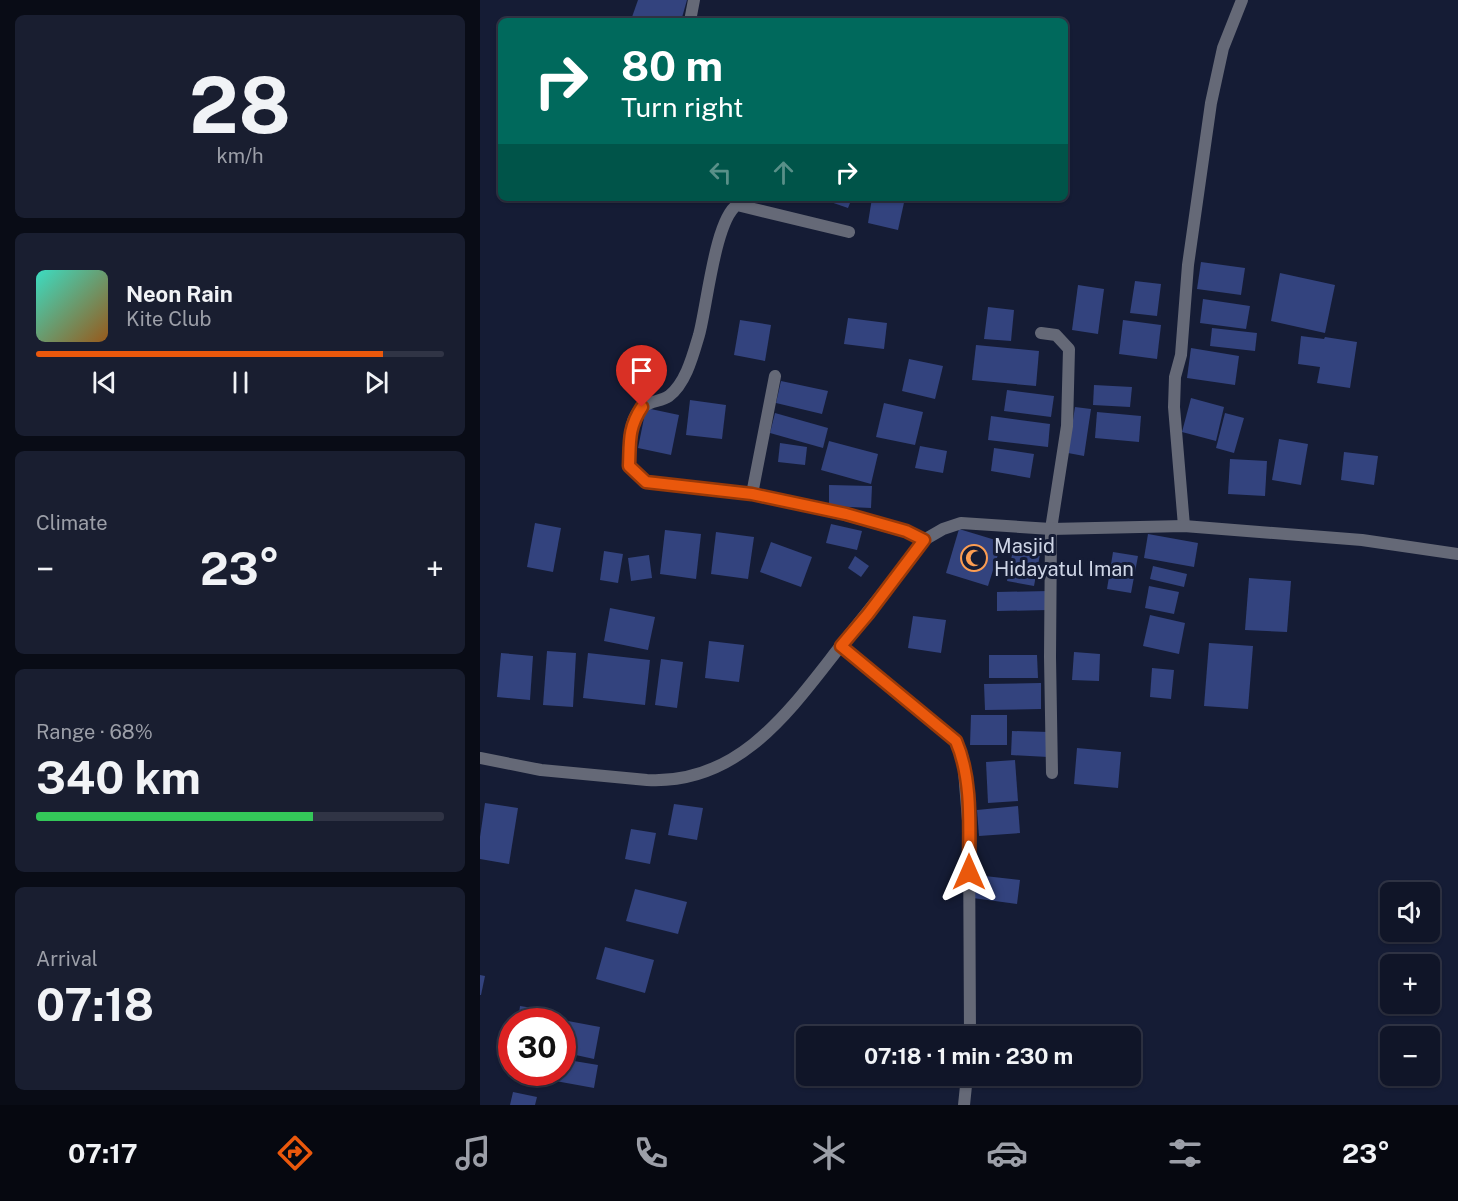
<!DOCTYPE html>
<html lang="en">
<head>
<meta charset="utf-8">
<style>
  :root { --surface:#101528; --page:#191e30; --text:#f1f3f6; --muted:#9c9fa8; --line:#303445; --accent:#ea580c }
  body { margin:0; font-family:"Public Sans",sans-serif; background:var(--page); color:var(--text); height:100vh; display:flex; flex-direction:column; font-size:22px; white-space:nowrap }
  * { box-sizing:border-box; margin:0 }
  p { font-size:20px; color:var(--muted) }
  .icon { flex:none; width:33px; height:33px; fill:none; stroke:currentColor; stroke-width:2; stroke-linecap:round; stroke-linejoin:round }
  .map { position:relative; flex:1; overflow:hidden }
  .side { display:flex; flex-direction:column; gap:15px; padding:15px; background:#090c16; width:480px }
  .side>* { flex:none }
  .banner { position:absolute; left:18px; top:18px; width:570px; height:183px; border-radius:9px; box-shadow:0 2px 4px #0004,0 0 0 2px var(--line); background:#00695c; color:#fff; overflow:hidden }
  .tools { position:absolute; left:900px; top:882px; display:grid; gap:12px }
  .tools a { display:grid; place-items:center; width:60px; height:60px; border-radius:9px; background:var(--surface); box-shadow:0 2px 4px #0004,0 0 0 2px var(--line); font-size:30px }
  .speed { position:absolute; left:18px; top:1008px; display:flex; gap:12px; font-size:30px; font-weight:700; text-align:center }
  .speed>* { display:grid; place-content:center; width:78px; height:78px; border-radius:50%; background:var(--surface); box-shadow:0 2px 4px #0004,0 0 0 2px var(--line); line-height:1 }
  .speed .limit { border:9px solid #d22; background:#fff; color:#111 }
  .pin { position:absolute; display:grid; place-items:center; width:51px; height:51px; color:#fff; margin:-62px -26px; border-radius:50% 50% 50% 0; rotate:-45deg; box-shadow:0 0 6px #0007 }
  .pin .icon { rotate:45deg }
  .me { position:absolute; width:66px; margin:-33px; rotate:0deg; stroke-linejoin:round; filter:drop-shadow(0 0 4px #0008) }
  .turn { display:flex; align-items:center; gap:21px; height:126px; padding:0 24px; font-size:27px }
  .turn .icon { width:78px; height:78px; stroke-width:2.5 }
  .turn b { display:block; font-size:42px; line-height:51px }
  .lanes { display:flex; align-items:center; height:57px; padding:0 24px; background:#0003; justify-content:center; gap:30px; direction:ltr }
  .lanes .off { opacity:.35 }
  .big { font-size:45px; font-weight:700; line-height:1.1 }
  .side .tile { flex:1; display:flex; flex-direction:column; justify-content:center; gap:9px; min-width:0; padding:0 21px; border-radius:9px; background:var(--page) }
  .side .dial { align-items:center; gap:0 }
  .dial b { font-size:78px; line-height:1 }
  .song { display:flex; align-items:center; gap:18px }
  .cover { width:72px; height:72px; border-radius:9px; background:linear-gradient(135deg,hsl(170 70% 55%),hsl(30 70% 35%)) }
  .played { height:6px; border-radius:3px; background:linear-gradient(90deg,var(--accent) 85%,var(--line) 85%) }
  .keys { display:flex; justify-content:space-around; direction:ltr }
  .heat { display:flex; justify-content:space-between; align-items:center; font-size:33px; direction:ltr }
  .charge { height:9px; border-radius:4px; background:linear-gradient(90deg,#34c759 68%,var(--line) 0) }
  .trip { position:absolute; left:316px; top:1026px; width:345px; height:60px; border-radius:9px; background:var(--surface); box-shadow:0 2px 4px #0004,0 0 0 2px var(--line); font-weight:700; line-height:60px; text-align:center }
  .dock { display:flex; height:96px; justify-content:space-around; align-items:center; background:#060810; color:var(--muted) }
  .dock .icon { width:42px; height:42px }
  .dock .current { color:var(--accent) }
  .dock b { font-size:27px; color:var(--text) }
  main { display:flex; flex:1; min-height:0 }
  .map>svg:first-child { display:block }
  .building { fill:#33437e }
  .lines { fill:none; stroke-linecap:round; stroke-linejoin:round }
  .street { stroke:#656977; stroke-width:12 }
  .route-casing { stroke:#983908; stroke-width:15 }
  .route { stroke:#ea580c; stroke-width:10 }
  .labels { text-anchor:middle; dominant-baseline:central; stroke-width:6; stroke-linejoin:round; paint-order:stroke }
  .poi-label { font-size:20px; fill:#ced5e6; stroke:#151c35; text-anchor:start }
</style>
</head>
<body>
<main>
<section class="side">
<div class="tile dial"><b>28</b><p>km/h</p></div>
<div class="tile">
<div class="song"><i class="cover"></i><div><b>Neon Rain</b><p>Kite Club</p></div></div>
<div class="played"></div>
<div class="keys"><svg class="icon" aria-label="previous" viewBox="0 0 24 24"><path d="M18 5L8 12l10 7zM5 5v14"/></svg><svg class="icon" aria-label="pause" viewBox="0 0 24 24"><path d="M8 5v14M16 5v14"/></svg><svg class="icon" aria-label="next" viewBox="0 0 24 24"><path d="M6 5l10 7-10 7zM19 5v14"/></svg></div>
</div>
<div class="tile"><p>Climate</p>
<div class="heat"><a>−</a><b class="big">23°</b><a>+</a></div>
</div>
<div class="tile"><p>Range · 68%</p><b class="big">340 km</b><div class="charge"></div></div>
<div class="tile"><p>Arrival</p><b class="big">07:18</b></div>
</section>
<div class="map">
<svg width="978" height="1105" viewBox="0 0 978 1105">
  <rect width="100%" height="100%" fill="#151c35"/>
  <g class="building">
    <polygon points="158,0 207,0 201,21 165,21 152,17"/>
    <polygon points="339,198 372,198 368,208"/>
    <polygon points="392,198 425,198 418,230 388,223"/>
    <polygon points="721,262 765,268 761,295 717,289"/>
    <polygon points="800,273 855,285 845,333 791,321"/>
    <polygon points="655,281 681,284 677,316 650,313"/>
    <polygon points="598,285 624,289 618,334 592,330"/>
    <polygon points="723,299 770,306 766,329 720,323"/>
    <polygon points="508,307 534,310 531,341 504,339"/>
    <polygon points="368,318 407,323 404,349 364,344"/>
    <polygon points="260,320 291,325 285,361 254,355"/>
    <polygon points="643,320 681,325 677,359 639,354"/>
    <polygon points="732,328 777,333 775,351 730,346"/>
    <polygon points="821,336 844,339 845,337 877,342 870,388 837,383 840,367 818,364"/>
    <polygon points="496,345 559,351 556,386 492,380"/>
    <polygon points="711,348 759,356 755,385 707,378"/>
    <polygon points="429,359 463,366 455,399 422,391"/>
    <polygon points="301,381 348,391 342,414 296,403"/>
    <polygon points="614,385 652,387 650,407 613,405"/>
    <polygon points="527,390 574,396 571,417 524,411"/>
    <polygon points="711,398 744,407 736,441 702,432"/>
    <polygon points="210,400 246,405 242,439 206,435"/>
    <polygon points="404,403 443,412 435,445 396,437"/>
    <polygon points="595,407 611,409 604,456 588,453"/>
    <polygon points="166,408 199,415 191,455 158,448"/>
    <polygon points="617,412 661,416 659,442 615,438"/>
    <polygon points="295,413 348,428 343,448 290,433"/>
    <polygon points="745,413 764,418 754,453 736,448"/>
    <polygon points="511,416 570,424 568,447 508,440"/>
    <polygon points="799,439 828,444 821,485 792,480"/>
    <polygon points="349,441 398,454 391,484 341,470"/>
    <polygon points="300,443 327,447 325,465 298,462"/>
    <polygon points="440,446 467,451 463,473 435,468"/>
    <polygon points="514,448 554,454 550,478 511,471"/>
    <polygon points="864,452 898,456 894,485 861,480"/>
    <polygon points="750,459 787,461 785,496 748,494"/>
    <polygon points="349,485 392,486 391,508 349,506"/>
    <polygon points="55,523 81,528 73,572 47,567"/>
    <polygon points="351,524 382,531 377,550 346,543"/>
    <polygon points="479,529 522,542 508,586 466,573"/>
    <polygon points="185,530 221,534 216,579 180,574"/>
    <polygon points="236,532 274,537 268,579 231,574"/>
    <polygon points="668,534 718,543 714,567 664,558"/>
    <polygon points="291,542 332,557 321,587 280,572"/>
    <polygon points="534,544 561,549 554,586 527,581"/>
    <polygon points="124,551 143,554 138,583 120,580"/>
    <polygon points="633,552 658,556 651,593 627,589"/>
    <polygon points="169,555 172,578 151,581 148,558"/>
    <polygon points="375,556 389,566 381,577 368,568"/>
    <polygon points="673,566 707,574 704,587 670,579"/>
    <polygon points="769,578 811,581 807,632 765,630"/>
    <polygon points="669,586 699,592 694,614 665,608"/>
    <polygon points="568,591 568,610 517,611 517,592"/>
    <polygon points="130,608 175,617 168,650 124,641"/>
    <polygon points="670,615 705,623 699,654 663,646"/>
    <polygon points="433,616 466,620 461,653 428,648"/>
    <polygon points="229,641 264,645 259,682 225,678"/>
    <polygon points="729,643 773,646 768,709 724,706"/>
    <polygon points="67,651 96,653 93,707 63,705"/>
    <polygon points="594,652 620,654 619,681 592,680"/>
    <polygon points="21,653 53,656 50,700 17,697"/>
    <polygon points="108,653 170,660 165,705 103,698"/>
    <polygon points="509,655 557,655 558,678 509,678"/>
    <polygon points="181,659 203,662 197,708 175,705"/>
    <polygon points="672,668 694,670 691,699 670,697"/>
    <polygon points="561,683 561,709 505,710 504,684"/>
    <polygon points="491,715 527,715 527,745 490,745"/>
    <polygon points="532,731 569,732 568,757 531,755"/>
    <polygon points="597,748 641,752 638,788 594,784"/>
    <polygon points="535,760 538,801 508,803 506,762"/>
    <polygon points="5,803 38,808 29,864 0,859 0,837"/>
    <polygon points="194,804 223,808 217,840 188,835"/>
    <polygon points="538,806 540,833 499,836 497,810"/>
    <polygon points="151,829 176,833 170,864 145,859"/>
    <polygon points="496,875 540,880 537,904 493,898"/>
    <polygon points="155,889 207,902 198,934 146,921"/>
    <polygon points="125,947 174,960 165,993 116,979"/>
    <polygon points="0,975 5,976 1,995 0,995"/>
    <polygon points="40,1006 65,1010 63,1022 38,1022"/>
    <polygon points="88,1021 120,1027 114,1059 82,1052"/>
    <polygon points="82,1059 118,1065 114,1088 70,1080 72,1072 82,1072"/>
    <polygon points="33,1092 57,1097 55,1105 30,1105"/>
  </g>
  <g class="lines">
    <g class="street">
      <polyline points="210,21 214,0"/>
      <path d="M 369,232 L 257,205 C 235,220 227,306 219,335 C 213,355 206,383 189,396 C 182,401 171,401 164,406 C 146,419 150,447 149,466 L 166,482 L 272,494 L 366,515 L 426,532 L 444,540"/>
      <polyline points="561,333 576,335 589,349 587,426 571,529 570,657 572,773"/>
      <polyline points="272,494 295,376"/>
      <polyline points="704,526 694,407 695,377 701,355 708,265 731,103 743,48 762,0"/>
      <polyline points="361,646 476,741 483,758 489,833 490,1036"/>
      <path d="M 0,758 L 61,770 L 167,780 C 258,785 309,712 359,648 C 387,612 416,577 444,540 L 463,529 L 481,523 L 571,529 L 704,526 L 882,540 L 978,554"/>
      <polyline points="484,1105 487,1076"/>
    </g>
  </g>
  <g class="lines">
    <defs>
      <path id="route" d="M 162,407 C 148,428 150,442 149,466 L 166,482 L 272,494 L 366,514 L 426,531 L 444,540 L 388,614 L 361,646 L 476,741 C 493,780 489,829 489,872"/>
    </defs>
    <use href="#route" class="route-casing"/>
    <use href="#route" class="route"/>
  </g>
  <defs>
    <symbol id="mosque-ring" viewBox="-11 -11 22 22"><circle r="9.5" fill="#151c35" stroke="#fc9d52" stroke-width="1.5"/><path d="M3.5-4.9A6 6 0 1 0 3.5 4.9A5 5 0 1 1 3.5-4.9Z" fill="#fc9d52"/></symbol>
  </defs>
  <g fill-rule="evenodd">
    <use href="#mosque-ring" x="479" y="543" width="30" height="30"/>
  </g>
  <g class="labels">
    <g class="poi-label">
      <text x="514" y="546">Masjid<tspan x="514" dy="23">Hidayatul Iman</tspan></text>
    </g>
  </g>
</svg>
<div class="tools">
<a><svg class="icon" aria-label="sound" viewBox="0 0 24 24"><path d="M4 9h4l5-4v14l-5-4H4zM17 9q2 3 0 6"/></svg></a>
<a>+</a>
<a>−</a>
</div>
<div class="speed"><div class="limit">30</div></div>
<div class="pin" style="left:162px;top:407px;background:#d93025"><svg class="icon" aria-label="arrive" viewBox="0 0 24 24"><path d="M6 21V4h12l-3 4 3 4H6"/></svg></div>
<svg class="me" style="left:489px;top:872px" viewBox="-20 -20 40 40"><path d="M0-17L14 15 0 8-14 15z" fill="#ea580c" stroke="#fff" stroke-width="4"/></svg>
<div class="trip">07:18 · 1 min · 230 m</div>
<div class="banner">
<div class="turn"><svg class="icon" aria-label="right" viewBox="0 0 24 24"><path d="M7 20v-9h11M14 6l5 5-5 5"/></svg><div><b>80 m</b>Turn right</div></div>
<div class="lanes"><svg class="icon off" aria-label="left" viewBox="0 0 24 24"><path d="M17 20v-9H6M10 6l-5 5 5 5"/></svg><svg class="icon off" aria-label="ahead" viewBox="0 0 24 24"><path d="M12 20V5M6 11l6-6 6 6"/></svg><svg class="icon" aria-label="right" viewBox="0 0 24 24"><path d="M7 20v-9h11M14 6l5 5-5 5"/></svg></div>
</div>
</div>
</main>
<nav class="dock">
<b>07:17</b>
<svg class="icon current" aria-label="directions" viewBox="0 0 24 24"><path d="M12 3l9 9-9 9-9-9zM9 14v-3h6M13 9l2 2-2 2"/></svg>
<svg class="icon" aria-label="music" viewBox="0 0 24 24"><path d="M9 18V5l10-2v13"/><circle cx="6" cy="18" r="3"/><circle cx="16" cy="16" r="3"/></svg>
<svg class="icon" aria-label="phone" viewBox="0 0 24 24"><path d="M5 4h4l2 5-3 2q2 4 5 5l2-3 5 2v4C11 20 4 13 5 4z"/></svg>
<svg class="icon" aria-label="climate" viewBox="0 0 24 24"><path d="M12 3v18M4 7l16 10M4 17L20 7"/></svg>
<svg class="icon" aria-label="car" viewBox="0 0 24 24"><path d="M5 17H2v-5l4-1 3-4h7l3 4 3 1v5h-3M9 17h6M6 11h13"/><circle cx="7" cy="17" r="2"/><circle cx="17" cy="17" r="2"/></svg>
<svg class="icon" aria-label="filters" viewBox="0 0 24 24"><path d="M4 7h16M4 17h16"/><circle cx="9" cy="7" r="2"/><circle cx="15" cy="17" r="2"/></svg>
<b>23°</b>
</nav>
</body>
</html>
